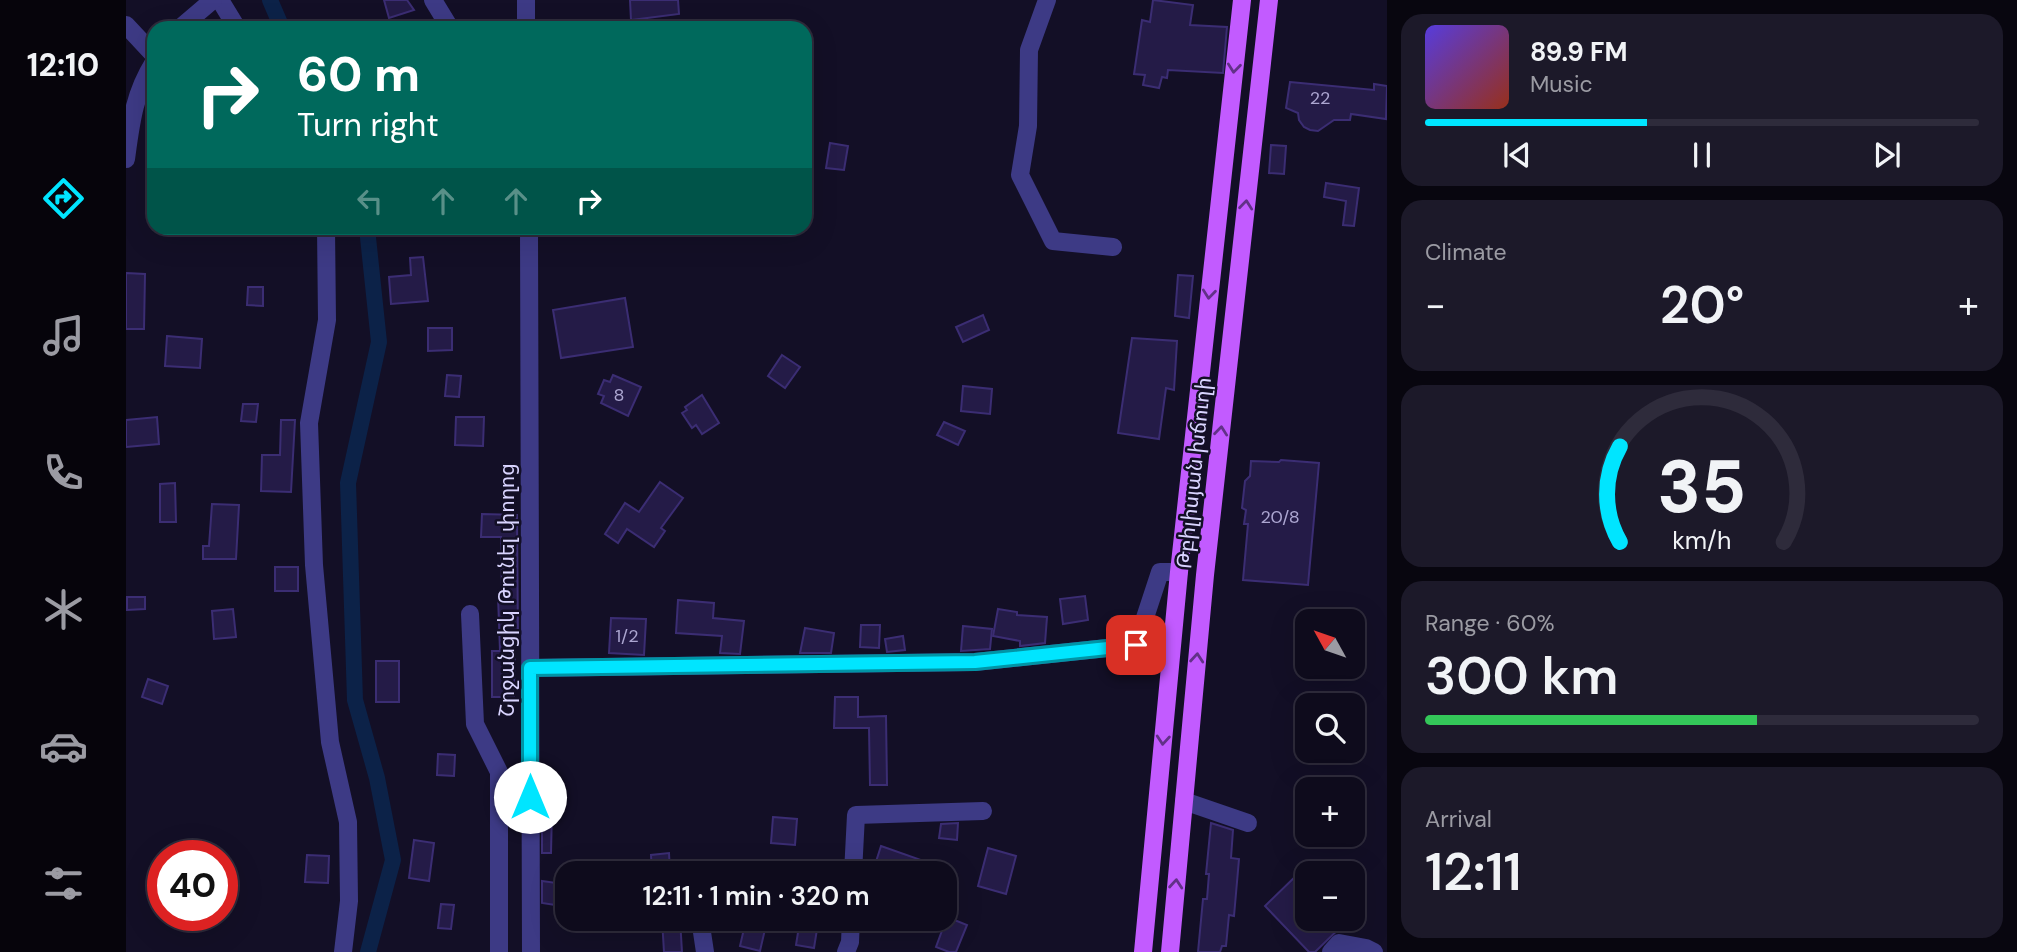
<!DOCTYPE html>
<html lang="en">
<head>
<meta charset="utf-8">
<style>
  :root { --surface:#0e0b1c; --page:#1c1929; --text:#f1f3f6; --muted:#9b9ba3; --line:#2e2b3b; --accent:#00e5ff }
  body { margin:0; font-family:"DM Sans","Noto Sans Armenian",sans-serif; background:var(--page); color:var(--text); height:100vh; display:flex; flex-direction:column; font-size:26px; white-space:nowrap }
  * { box-sizing:border-box; margin:0 }
  p { font-size:23px; color:var(--muted) }
  .icon { flex:none; width:38px; height:38px; fill:none; stroke:currentColor; stroke-width:2; stroke-linecap:round; stroke-linejoin:round }
  .map { position:relative; flex:1; overflow:hidden }
  .side { display:flex; flex-direction:column; gap:14px; padding:14px; background:#08060f; width:630px }
  .side>* { flex:none }
  .banner { position:absolute; left:21px; top:21px; width:665px; height:214px; border-radius:21px; box-shadow:0 7px 28px #0002,0 0 0 2px var(--line); background:#00695c; color:#fff; overflow:hidden }
  .needle { width:46px; rotate:310deg }
  .fabs { position:absolute; left:1169px; top:609px; display:grid; gap:14px }
  .fabs a { display:grid; place-items:center; width:70px; height:70px; border-radius:14px; background:var(--surface); box-shadow:0 7px 28px #0002,0 0 0 2px var(--line); font-size:35px }
  .speed { position:absolute; left:21px; top:840px; display:flex; gap:14px; font-size:35px; font-weight:700; text-align:center }
  .speed>* { display:grid; place-content:center; width:91px; height:91px; border-radius:50%; background:var(--surface); box-shadow:0 7px 28px #0002,0 0 0 2px var(--line); line-height:1 }
  .speed .limit { border:10px solid #d22; background:#fff; color:#111 }
  .pin { position:absolute; display:grid; place-items:center; width:60px; height:60px; color:#fff; margin:-30px; border-radius:14px; box-shadow:0 4px 10px #0006 }
  .me { position:absolute; width:77px; margin:-38px; rotate:0deg; stroke-linejoin:round; filter:drop-shadow(0 0 5px #0008) }
  .turn { display:flex; align-items:center; gap:24px; height:147px; padding:0 35px; font-size:32px }
  .turn .icon { width:91px; height:91px; stroke-width:2.5 }
  .turn b { display:block; font-size:49px; line-height:60px }
  .lanes { display:flex; align-items:center; height:66px; padding:0 35px; background:#0003; justify-content:center; gap:35px; direction:ltr }
  .lanes .off { opacity:.35 }
  .big { font-size:52px; font-weight:600; line-height:1.1 }
  .side .widget { flex:1; display:flex; flex-direction:column; justify-content:center; gap:10px; min-width:0; padding:0 24px; border-radius:21px; background:var(--page) }
  .side .dial { align-items:center; gap:0 }
  .dial svg { height:182px; overflow:visible; fill:none; stroke:var(--line); stroke-width:7; stroke-linecap:round; text-anchor:middle }
  .dial text { fill:var(--text); stroke:none }
  .song { display:flex; align-items:center; gap:21px }
  .cover { width:84px; height:84px; border-radius:10px; background:linear-gradient(135deg,hsl(250 70% 55%),hsl(10 70% 35%)) }
  .played { height:7px; border-radius:4px; background:linear-gradient(90deg,var(--accent) 40%,var(--line) 40%) }
  .keys { display:flex; justify-content:space-around; direction:ltr }
  .heat { display:flex; justify-content:space-between; align-items:center; font-size:38px; direction:ltr }
  .charge { height:10px; border-radius:5px; background:linear-gradient(90deg,#34c759 60%,var(--line) 0) }
  .trip { position:absolute; left:429px; top:861px; width:402px; height:70px; border-radius:21px; background:var(--surface); box-shadow:0 7px 28px #0002,0 0 0 2px var(--line); font-weight:600; line-height:70px; text-align:center }
  main { display:flex; flex:1; min-height:0 }
  .menu { display:flex; flex-direction:column; width:126px; justify-content:space-around; align-items:center; background:#06040b; color:var(--muted) }
  .menu .icon { width:49px; height:49px }
  .menu .selected { color:var(--accent) }
  .menu b { font-size:32px; color:var(--text) }
  .map>svg:first-child { display:block }
  .lines { fill:none; stroke-linecap:round; stroke-linejoin:round }
  .canal { stroke:#0c2248; stroke-width:16 }
  .building { fill:#241b47; stroke:#3b2d73; stroke-width:2 }
  .minor { stroke:#3d3a85; stroke-width:18 }
  .major { stroke:#c25bff; stroke-width:18 }
  .oneway { stroke:#623188 }
  .route-casing { stroke:#0095a6; stroke-width:18 }
  .route { stroke:#00e5ff; stroke-width:12 }
  .labels { text-anchor:middle; dominant-baseline:central; stroke-width:5; stroke-linejoin:round; paint-order:stroke }
  .number-label { font-size:18px; fill:#aca6d1 }
  .street-label { font-size:21px; fill:#d9d4ff; stroke:#130f26 }
</style>
</head>
<body>
<main>
<nav class="menu">
<b>12:10</b>
<svg class="icon selected" aria-label="directions" viewBox="0 0 24 24"><path d="M12 3l9 9-9 9-9-9zM9 14v-3h6M13 9l2 2-2 2"/></svg>
<svg class="icon" aria-label="music" viewBox="0 0 24 24"><path d="M9 18V5l10-2v13"/><circle cx="6" cy="18" r="3"/><circle cx="16" cy="16" r="3"/></svg>
<svg class="icon" aria-label="phone" viewBox="0 0 24 24"><path d="M5 4h4l2 5-3 2q2 4 5 5l2-3 5 2v4C11 20 4 13 5 4z"/></svg>
<svg class="icon" aria-label="climate" viewBox="0 0 24 24"><path d="M12 3v18M4 7l16 10M4 17L20 7"/></svg>
<svg class="icon" aria-label="car" viewBox="0 0 24 24"><path d="M5 17H2v-5l4-1 3-4h7l3 4 3 1v5h-3M9 17h6M6 11h13"/><circle cx="7" cy="17" r="2"/><circle cx="17" cy="17" r="2"/></svg>
<svg class="icon" aria-label="filters" viewBox="0 0 24 24"><path d="M4 7h16M4 17h16"/><circle cx="9" cy="7" r="2"/><circle cx="15" cy="17" r="2"/></svg>
</nav>
<div class="map">
<svg width="1261" height="952" viewBox="0 0 1261 952">
  <rect width="100%" height="100%" fill="#130f26"/>
  <g class="lines">
    <g class="canal">
      <polyline points="144,0 156,28"/>
      <polyline points="241,228 253,342 222,483 229,700 251,778 267,860 242,952"/>
    </g>
  </g>
  <g class="building">
    <polygon points="258,0 281,0 288,10 263,18"/>
    <polygon points="504,0 552,0 553,14 505,20"/>
    <polygon points="1027,0 1067,5 1064,25 1101,27 1097,73 1042,70 1041,78 1036,77 1033,88 1017,85 1019,75 1008,74 1016,20 1024,22"/>
    <polygon points="1164,82 1248,90 1248,84 1261,86 1260,119 1225,114 1224,120 1208,120 1192,131 1184,130 1178,127 1173,120 1172,113 1160,108"/>
    <polygon points="704,143 722,146 718,170 700,168"/>
    <polygon points="1145,145 1160,146 1158,174 1143,173"/>
    <polygon points="1200,183 1233,188 1228,226 1217,225 1220,201 1198,197"/>
    <polygon points="297,257 302,301 265,304 263,277 285,275 284,258"/>
    <polygon points="0,273 19,274 18,329 0,329"/>
    <polygon points="1052,275 1067,276 1063,318 1049,316"/>
    <polygon points="122,287 137,287 137,306 121,305"/>
    <polygon points="499,298 507,347 435,358 427,310"/>
    <polygon points="857,315 863,330 837,342 830,327"/>
    <polygon points="302,328 326,328 326,350 302,351"/>
    <polygon points="41,336 76,339 74,368 39,366"/>
    <polygon points="1006,338 1051,341 1048,390 1040,388 1033,439 992,433"/>
    <polygon points="656,355 674,367 659,388 642,376"/>
    <polygon points="321,375 335,376 333,397 319,396"/>
    <polygon points="487,375 515,387 502,416 475,403 478,396 472,394 478,380 484,382"/>
    <polygon points="837,386 866,389 864,414 835,411"/>
    <polygon points="576,395 593,423 576,434 570,425 566,428 556,413 561,410 559,407"/>
    <polygon points="117,404 132,404 130,422 115,421"/>
    <polygon points="31,417 33,444 0,447 0,420"/>
    <polygon points="330,417 358,417 357,446 329,445"/>
    <polygon points="155,420 169,420 165,492 135,491 136,455 154,455"/>
    <polygon points="818,422 839,431 832,445 811,435"/>
    <polygon points="1155,460 1193,463 1182,585 1117,580 1122,524 1118,524 1120,510 1116,508 1119,481 1124,476 1125,461 1153,462"/>
    <polygon points="534,482 557,498 535,528 539,531 528,547 501,529 492,543 479,534 499,503 513,512"/>
    <polygon points="49,483 50,522 34,522 34,484"/>
    <polygon points="86,504 113,505 110,559 77,559 77,546 83,546"/>
    <polygon points="356,514 391,515 392,640 389,641 388,697 366,697 366,651 374,651 372,596 376,595 375,537 355,537"/>
    <rect x="149" y="567" width="23" height="24"/>
    <polygon points="959,596 962,620 937,624 934,599"/>
    <polygon points="1,597 19,597 19,609 1,610"/>
    <polygon points="552,600 588,603 587,618 618,621 614,654 594,653 596,636 550,633"/>
    <polygon points="107,609 110,637 88,639 86,611"/>
    <polygon points="872,609 891,612 891,615 921,617 919,643 894,646 894,641 867,636"/>
    <polygon points="485,618 520,619 518,655 483,653"/>
    <polygon points="735,625 754,625 753,648 734,647"/>
    <polygon points="837,626 866,629 864,649 835,651"/>
    <polygon points="679,628 708,633 705,653 674,653"/>
    <polygon points="777,636 779,650 761,652 759,639"/>
    <rect x="250" y="661" width="23" height="41"/>
    <polygon points="22,679 42,686 36,704 16,697"/>
    <polygon points="709,697 732,697 732,717 760,716 761,785 744,785 743,728 708,728"/>
    <polygon points="312,754 329,755 328,776 311,775"/>
    <polygon points="416,809 426,809 425,853 416,853"/>
    <polygon points="647,817 671,819 669,845 645,843"/>
    <polygon points="832,823 831,840 813,838 815,824"/>
    <polygon points="1085,823 1107,830 1105,858 1113,859 1108,916 1103,915 1100,946 1096,946 1094,952 1072,952 1077,899 1081,899 1083,874 1080,874"/>
    <polygon points="288,840 308,843 303,881 283,878"/>
    <polygon points="755,846 795,860 790,873 753,873 747,871"/>
    <polygon points="862,848 890,856 880,894 852,886"/>
    <polygon points="543,853 544,873 526,873 525,855"/>
    <polygon points="181,855 203,856 202,883 179,882"/>
    <polygon points="1174,872 1181,880 1181,919 1223,919 1189,952 1183,952 1139,906"/>
    <polygon points="416,881 438,884 436,906 416,903"/>
    <polygon points="315,904 328,905 325,929 312,928"/>
    <polygon points="821,917 841,925 830,952 823,952 810,947"/>
    <polygon points="536,919 554,919 556,952 538,952"/>
    <polygon points="620,920 640,925 634,951 614,946"/>
    <polygon points="674,920 692,923 688,948 670,945"/>
  </g>
  <g class="lines">
    <g class="minor">
      <polyline points="94,0 111,28"/>
      <polyline points="307,0 324,28"/>
      <polyline points="921,0 903,50 902,126 894,175 927,241 987,247"/>
      <polyline points="0,25 28,55"/>
      <polyline points="54,28 87,0"/>
      <polyline points="400,28 400,0"/>
      <path d="M 0,159 C 5,122 8,94 28,62"/>
      <polyline points="200,228 201,320 183,423 188,565 204,742 222,822 223,901 217,952"/>
      <polyline points="403,228 405,952"/>
      <polyline points="344,614 349,724 373,772 373,952"/>
      <polyline points="404,668 849,662 1010,645 1034,572 1053,572"/>
      <polyline points="1058,801 1122,823"/>
      <polyline points="566,870 566,873"/>
      <polyline points="727,873 730,815 857,811"/>
      <polyline points="574,919 579,952"/>
      <polyline points="720,952 724,942 725,919"/>
      <polyline points="1205,952 1213,943 1240,948 1248,952"/>
    </g>
    <g class="major">
      <polyline points="1017,952 1053,572 1116,0"/>
      <polyline points="1044,952 1079,575 1143,0"/>
    </g>
  </g>
  <defs><path id="oneway-chevron" d="M-2-3.5L2.5 0L-2 3.5" fill="none" stroke-width="1.6" stroke-linecap="round" stroke-linejoin="round" transform="scale(1.75)"/></defs>
  <g class="oneway">
    <use href="#oneway-chevron" transform="translate(1108 68) rotate(96)"/>
    <use href="#oneway-chevron" transform="translate(1120 205) rotate(-84)"/>
    <use href="#oneway-chevron" transform="translate(1083 294) rotate(96)"/>
    <use href="#oneway-chevron" transform="translate(1095 431) rotate(-84)"/>
    <use href="#oneway-chevron" transform="translate(1071 658) rotate(-85)"/>
    <use href="#oneway-chevron" transform="translate(1037 740) rotate(95)"/>
    <use href="#oneway-chevron" transform="translate(1050 884) rotate(-85)"/>
  </g>
  <g class="lines">
    <defs>
      <polyline id="route" points="404,797 404,668 849,662 1010,645"/>
    </defs>
    <use href="#route" class="route-casing"/>
    <use href="#route" class="route"/>
  </g>
  <g class="labels">
    <g class="number-label">
      <text x="1194" y="98">22</text>
      <text x="493" y="395">8</text>
      <text x="1154" y="517">20/8</text>
      <text x="501" y="636">1/2</text>
    </g>
    <g class="street-label">
      <text transform="translate(1068 473) rotate(-84)">Թբիլիսյան խճուղի</text>
      <text transform="translate(381 590) rotate(-90)">Շրջանցիկ Թունել փողոց</text>
    </g>
  </g>
</svg>
<div class="fabs">
<a><svg class="needle" viewBox="-14 -14 28 28"><path d="M0-13l5 13h-10z" fill="#e53935"/><path d="M0 13l5-13h-10z" fill="#9b9ba3"/></svg></a>
<a><svg class="icon" aria-label="search" viewBox="0 0 24 24"><circle cx="10" cy="10" r="6"/><path d="M15 15l6 6"/></svg></a>
<a>+</a>
<a>−</a>
</div>
<div class="speed"><div class="limit">40</div></div>
<div class="pin" style="left:1010px;top:645px;background:#d93025"><svg class="icon" aria-label="arrive" viewBox="0 0 24 24"><path d="M6 21V4h12l-3 4 3 4H6"/></svg></div>
<svg class="me" style="left:404px;top:797px" viewBox="-20 -20 40 40"><circle r="19" fill="#fff"/><path d="M0-13L10 11 0 6-10 11z" fill="#00e5ff"/></svg>
<div class="trip">12:11 · 1 min · 320 m</div>
<div class="banner">
<div class="turn"><svg class="icon" aria-label="right" viewBox="0 0 24 24"><path d="M7 20v-9h11M14 6l5 5-5 5"/></svg><div><b>60 m</b>Turn right</div></div>
<div class="lanes"><svg class="icon off" aria-label="left" viewBox="0 0 24 24"><path d="M17 20v-9H6M10 6l-5 5 5 5"/></svg><svg class="icon off" aria-label="ahead" viewBox="0 0 24 24"><path d="M12 20V5M6 11l6-6 6 6"/></svg><svg class="icon off" aria-label="ahead" viewBox="0 0 24 24"><path d="M12 20V5M6 11l6-6 6 6"/></svg><svg class="icon" aria-label="right" viewBox="0 0 24 24"><path d="M7 20v-9h11M14 6l5 5-5 5"/></svg></div>
</div>
</div>
<section class="side">
<div class="widget">
<div class="song"><i class="cover"></i><div><b>89.9 FM</b><p>Music</p></div></div>
<div class="played"></div>
<div class="keys"><svg class="icon" aria-label="previous" viewBox="0 0 24 24"><path d="M18 5L8 12l10 7zM5 5v14"/></svg><svg class="icon" aria-label="pause" viewBox="0 0 24 24"><path d="M8 5v14M16 5v14"/></svg><svg class="icon" aria-label="next" viewBox="0 0 24 24"><path d="M6 5l10 7-10 7zM19 5v14"/></svg></div>
</div>
<div class="widget"><p>Climate</p>
<div class="heat"><a>−</a><b class="big">20°</b><a>+</a></div>
</div>
<div class="widget dial"><svg viewBox="0 0 100 80">
<path d="M14 69A42 42 0 1 1 86 69"/>
<path d="M14 69A42 42 0 0 1 14 27" stroke="#00e5ff"/>
<text x="50" y="56" font-size="32" font-weight="700">35</text>
<text x="50" y="72" font-size="11">km/h</text>
</svg></div>
<div class="widget"><p>Range · 60%</p><b class="big">300 km</b><div class="charge"></div></div>
<div class="widget"><p>Arrival</p><b class="big">12:11</b></div>
</section>
</main>
</body>
</html>
